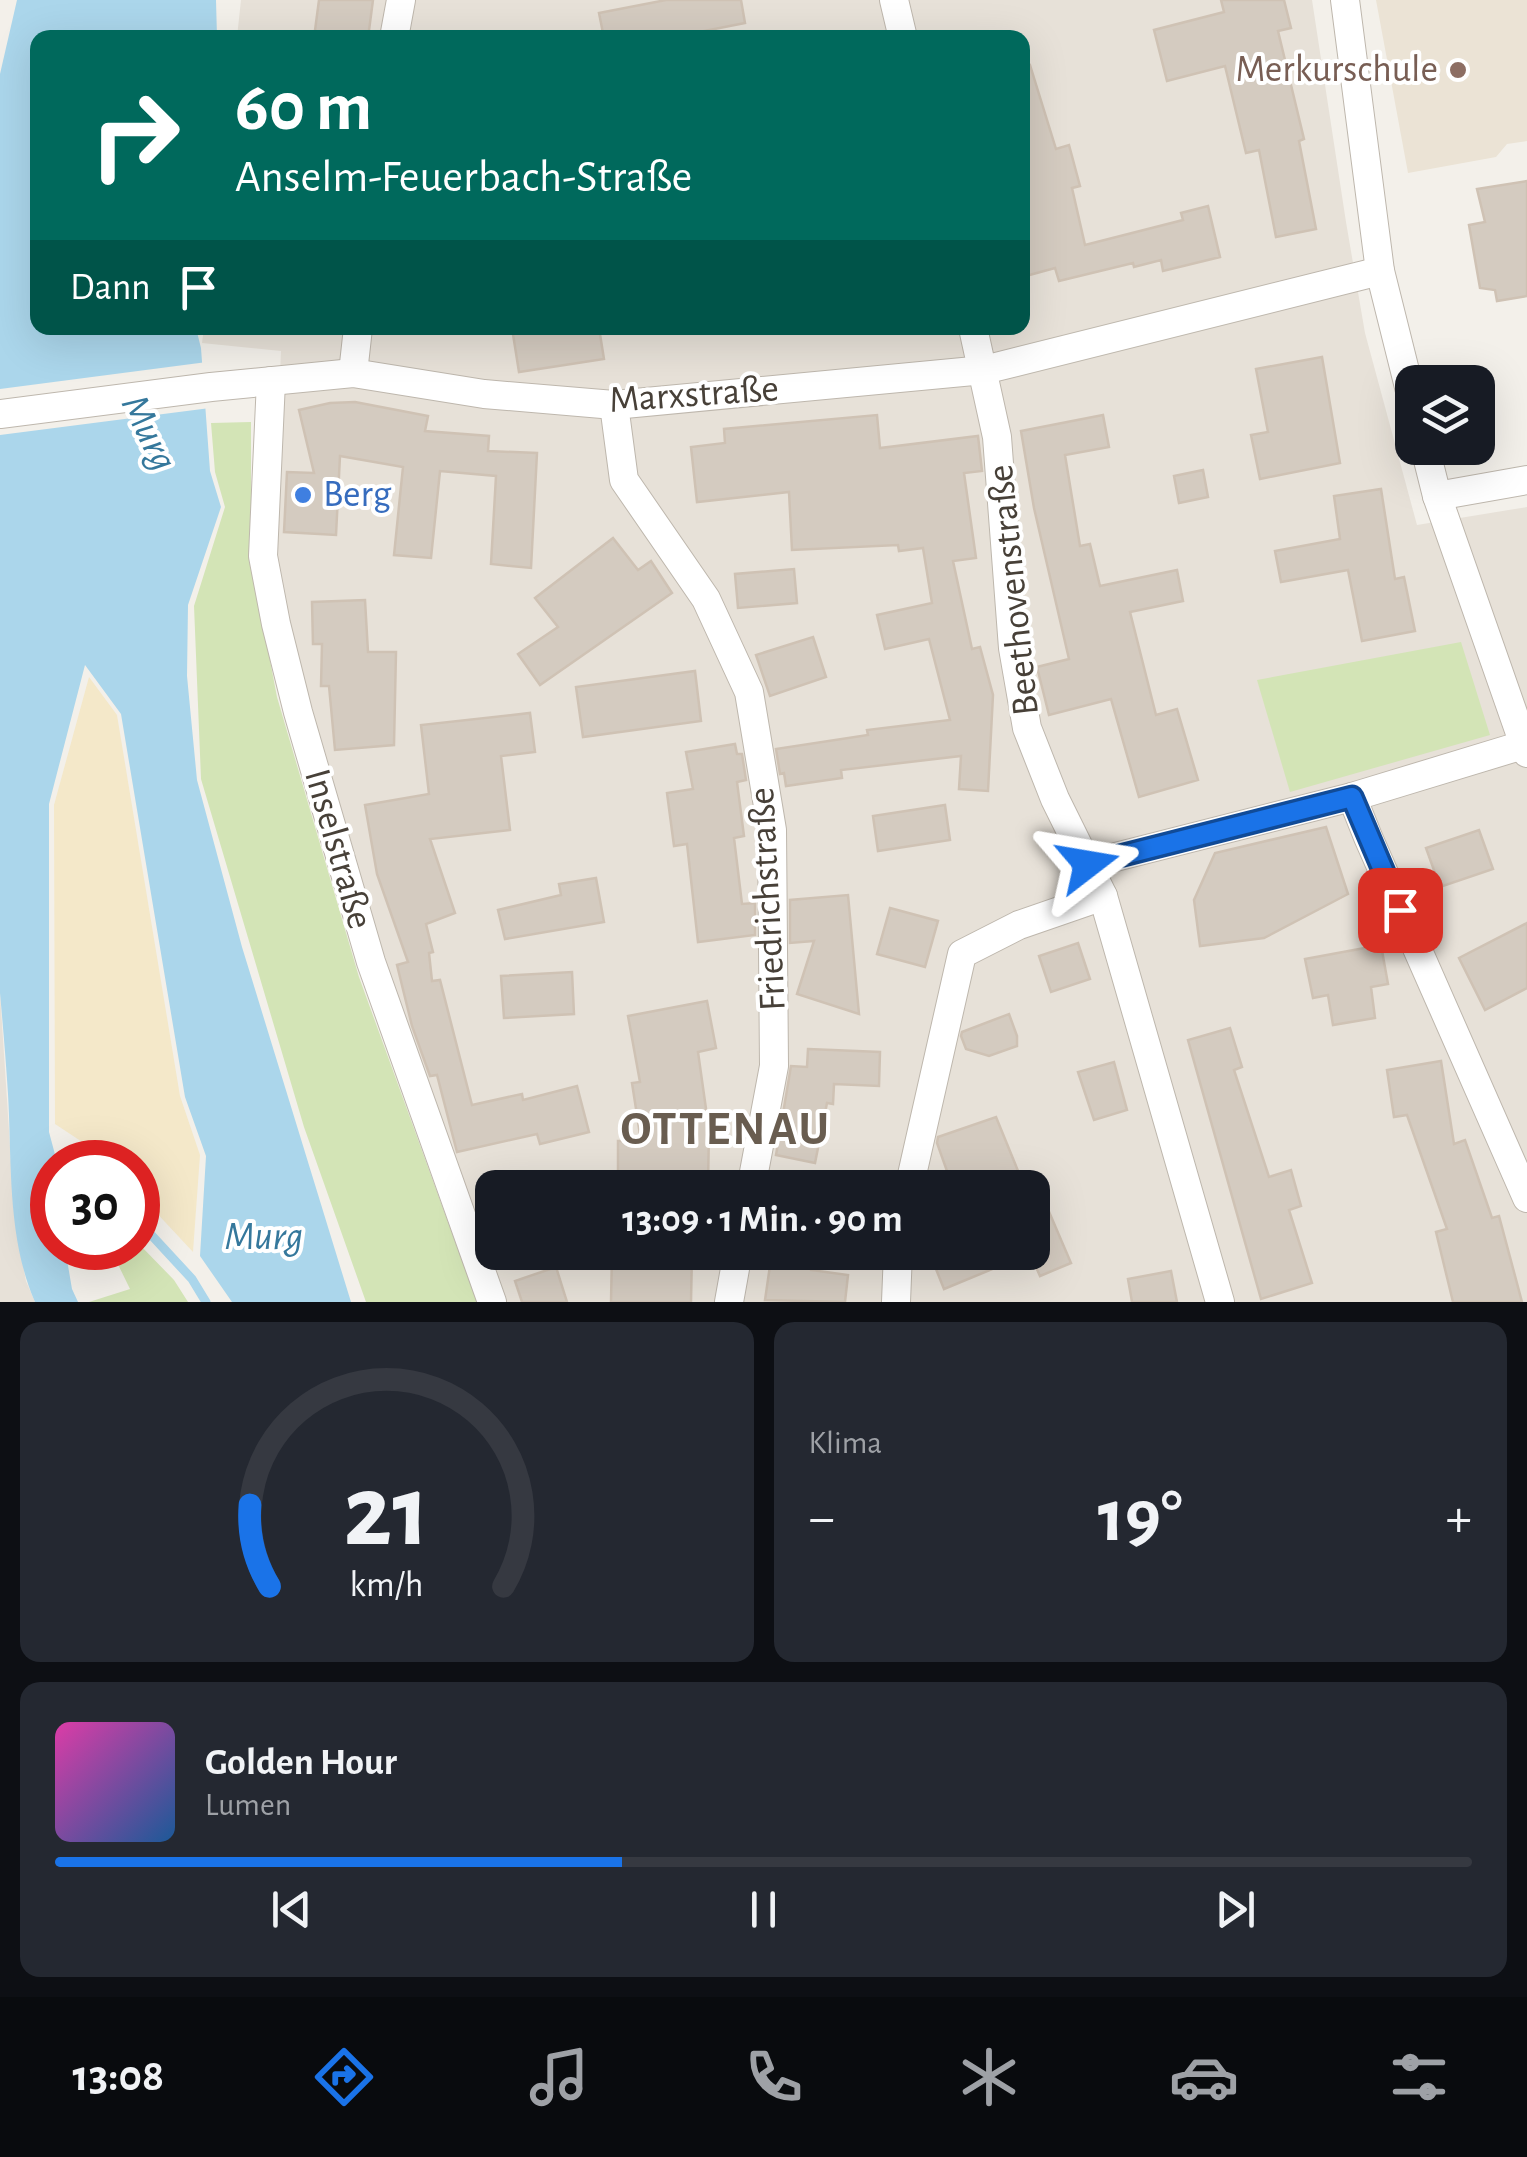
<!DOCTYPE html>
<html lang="de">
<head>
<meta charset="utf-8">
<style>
  :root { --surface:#171b24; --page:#242831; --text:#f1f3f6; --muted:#9ea1a6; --line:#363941; --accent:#1a73e8 }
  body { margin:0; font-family:"Alegreya Sans",sans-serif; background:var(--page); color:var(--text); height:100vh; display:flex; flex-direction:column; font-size:38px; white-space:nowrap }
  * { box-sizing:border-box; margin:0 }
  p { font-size:32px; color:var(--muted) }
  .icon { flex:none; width:55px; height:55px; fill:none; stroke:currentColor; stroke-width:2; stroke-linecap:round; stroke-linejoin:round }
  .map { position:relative; height:1302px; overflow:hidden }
  .side { display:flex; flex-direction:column; gap:20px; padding:20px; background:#0d0f14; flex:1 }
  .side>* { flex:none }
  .banner { position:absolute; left:30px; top:30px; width:1000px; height:305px; border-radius:20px; box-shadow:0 10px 40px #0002; background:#00695c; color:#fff; overflow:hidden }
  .controls { position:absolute; left:1395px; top:365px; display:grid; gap:20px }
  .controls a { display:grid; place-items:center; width:100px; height:100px; border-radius:20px; background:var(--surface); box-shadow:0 10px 40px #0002; font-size:50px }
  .speed { position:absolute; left:30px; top:1140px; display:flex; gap:20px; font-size:50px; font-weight:700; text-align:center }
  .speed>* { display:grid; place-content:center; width:130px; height:130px; border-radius:50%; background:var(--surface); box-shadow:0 10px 40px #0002; line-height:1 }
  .speed .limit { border:15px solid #d22; background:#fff; color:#111 }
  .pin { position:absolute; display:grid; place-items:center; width:85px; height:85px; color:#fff; margin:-42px; border-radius:20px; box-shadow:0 5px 15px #0006 }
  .me { position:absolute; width:110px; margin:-55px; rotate:76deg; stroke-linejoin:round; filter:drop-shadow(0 0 8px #0008) }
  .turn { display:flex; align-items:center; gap:35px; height:210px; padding:0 40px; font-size:45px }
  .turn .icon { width:130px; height:130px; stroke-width:2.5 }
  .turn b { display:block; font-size:70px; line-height:85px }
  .then { display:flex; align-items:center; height:95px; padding:0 40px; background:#0003; gap:20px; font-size:38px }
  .big { font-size:75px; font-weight:600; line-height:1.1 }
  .side .card { flex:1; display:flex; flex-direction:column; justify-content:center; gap:15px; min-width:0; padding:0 35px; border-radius:20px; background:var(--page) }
  .side .dial { align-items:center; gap:0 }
  .dial svg { height:260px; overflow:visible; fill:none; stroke:var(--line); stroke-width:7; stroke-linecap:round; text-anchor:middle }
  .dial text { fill:var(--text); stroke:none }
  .song { display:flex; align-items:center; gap:30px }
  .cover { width:120px; height:120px; border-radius:15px; background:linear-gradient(135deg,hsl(320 70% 55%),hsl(210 70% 35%)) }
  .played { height:10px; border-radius:5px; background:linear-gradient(90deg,var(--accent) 40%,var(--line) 40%) }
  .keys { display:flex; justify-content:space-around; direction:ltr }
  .heat { display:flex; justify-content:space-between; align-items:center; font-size:55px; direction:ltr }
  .side .tiles { flex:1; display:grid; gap:20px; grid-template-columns:1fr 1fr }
  .card:last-child { grid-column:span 2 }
  .trip { position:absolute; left:475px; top:1170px; width:575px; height:100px; border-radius:20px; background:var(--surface); box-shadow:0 10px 40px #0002; font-weight:600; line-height:100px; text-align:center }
  .dock { display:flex; height:160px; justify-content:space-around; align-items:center; background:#090b0e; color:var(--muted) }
  .dock .icon { width:70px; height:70px }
  .dock .on { color:var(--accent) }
  .dock b { font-size:45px; color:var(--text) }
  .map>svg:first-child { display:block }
  .residential { fill:#e7e1d8; fill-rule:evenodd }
  .education { fill:#ebe3d5 }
  .green { fill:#d3e4b6 }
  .sand { fill:#f4e8c9 }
  .water { fill:#abd6eb }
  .pier { fill:#f3f0ea }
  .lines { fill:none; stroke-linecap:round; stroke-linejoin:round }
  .stream { stroke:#abd6eb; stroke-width:9 }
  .building { fill:#d4cbc0; stroke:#cfc2b4; stroke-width:2.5 }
  .minor-casing { stroke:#beb7ad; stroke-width:30 }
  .minor { stroke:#fff; stroke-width:28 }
  .route-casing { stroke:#114b97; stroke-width:25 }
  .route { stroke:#1a73e8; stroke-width:18 }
  .education-dot { fill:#8d6e63; stroke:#fff; stroke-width:4 }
  .shop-dot { fill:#3f7fe0; stroke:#fff; stroke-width:4 }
  .labels { text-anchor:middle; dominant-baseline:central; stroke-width:8; stroke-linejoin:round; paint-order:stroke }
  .education-label { font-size:38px; fill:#785e54; stroke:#fff; text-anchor:end }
  .street-label { font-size:38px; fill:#474038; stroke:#fff }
  .shop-label { font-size:38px; fill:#366cbe; stroke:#fff; text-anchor:start }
  .water-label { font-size:40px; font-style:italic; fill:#35789c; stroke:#fff }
  .district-label { font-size:48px; font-weight:bold; letter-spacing:2.5px; fill:#695d50; stroke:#fff }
</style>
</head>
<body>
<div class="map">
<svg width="1527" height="1302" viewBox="0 0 1527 1302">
  <rect width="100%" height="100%" fill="#f3f0ea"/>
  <g class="residential">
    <path d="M 241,0 L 1312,0 L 1346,222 L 1365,333 L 1417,525 L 1527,507 L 1527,1302 L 504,1302 L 381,962 L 284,617 L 273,544 L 281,351 L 202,343 L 204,328 L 1022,328 L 1022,38 L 237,37 ZM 492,1188 L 1032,1188 L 1032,1252 L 492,1252 Z"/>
    <polygon points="0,993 15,1222 26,1281 35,1302 0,1302"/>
  </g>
  <polygon class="education" points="1376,0 1527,0 1527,141 1507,144 1496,157 1408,173"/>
  <g class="green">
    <polygon points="251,422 251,548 257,592 277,697 359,977 477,1302 366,1302 304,1127 201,779 194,606 225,507 215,472 211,423"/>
    <polygon points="1461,642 1490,735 1290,792 1257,680"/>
    <polygon points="138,1243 174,1280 188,1302 89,1302 130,1289 110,1248 138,1248"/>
  </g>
  <polygon class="sand" points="89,677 117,715 180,1096 200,1155 193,1252 138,1193 138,1162 109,1162 102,1155 55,1124 54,805"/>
  <path class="water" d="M 17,0 L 216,0 L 217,37 L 38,38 L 38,328 L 196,328 L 201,348 L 210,471 L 221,507 L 188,605 L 187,676 L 197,780 L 242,947 L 351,1302 L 232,1302 L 200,1256 L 206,1156 L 185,1097 L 121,714 L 85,665 L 49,804 L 49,1132 L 57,1162 L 52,1162 L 52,1248 L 65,1248 L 72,1289 L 78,1302 L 35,1302 C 7,1238 12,1163 8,1094 C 6,1061 3,1027 0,993 L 0,74 Z"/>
  <polygon class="pier" points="207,362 210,408 0,435 0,389"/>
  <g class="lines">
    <polyline class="stream" points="138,1222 143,1226 192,1279 206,1302"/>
  </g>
  <g class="building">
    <polygon points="319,0 373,0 368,38 314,38"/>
    <polygon points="666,0 741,0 745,23 669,38 604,38 599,13"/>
    <polygon points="1221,0 1284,0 1291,28 1278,31 1304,139 1299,141 1316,229 1276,237 1259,150 1246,153 1225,66 1167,81 1154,30 1224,12"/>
    <polygon points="1030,65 1056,149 1069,145 1080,186 1072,188 1085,245 1183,220 1181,213 1208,206 1220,257 1163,271 1161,260 1134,267 1133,263 1059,281 1055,268 1022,277 1022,67"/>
    <polygon points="1527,181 1527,296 1497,301 1495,290 1480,288 1469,225 1485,222 1477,189"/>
    <polygon points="512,328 599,328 604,359 519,372"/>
    <polygon points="1322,357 1340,463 1260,479 1251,435 1268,432 1256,369"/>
    <polygon points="355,402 428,416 425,431 489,436 488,451 537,453 531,568 491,564 496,476 440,471 431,558 394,555 403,467 340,456 336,535 284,532 287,472 314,473 299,410 330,403"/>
    <polygon points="877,415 880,448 978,436 982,471 964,473 976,558 953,561 972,649 980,647 993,695 988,791 959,789 961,756 841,770 842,778 786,786 784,773 780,774 776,749 868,735 867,730 950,720 929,639 885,649 877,615 932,603 923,548 899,551 898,545 792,550 789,492 697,502 691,447 725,443 724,429"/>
    <polygon points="1103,415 1109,447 1065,455 1080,546 1090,544 1100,586 1177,570 1183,601 1130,612 1156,715 1177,709 1198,780 1139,797 1111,699 1049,715 1037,667 1069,659 1034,508 1021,431"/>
    <polygon points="1203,470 1208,497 1179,503 1174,476"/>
    <polygon points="1381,489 1395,579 1404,577 1415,631 1362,641 1348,570 1281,582 1275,551 1340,539 1334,496"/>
    <polygon points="613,538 638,570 651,561 672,593 540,685 518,654 558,627 535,598"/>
    <polygon points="794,569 797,603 738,608 735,574"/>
    <polygon points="365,600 368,652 396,652 394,745 335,750 329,686 321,686 322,644 313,644 312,602"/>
    <polygon points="813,637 826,677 770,696 756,655"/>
    <polygon points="695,671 701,721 583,737 576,687"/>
    <polygon points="530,713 535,752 501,756 510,830 430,839 455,913 426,924 433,952 429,953 432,981 440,980 472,1105 522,1094 523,1100 577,1086 589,1132 540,1144 537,1134 457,1152 437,1075 430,1076 412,1026 397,965 408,962 377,874 365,805 429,794 421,725"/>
    <polygon points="735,744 737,754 742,754 746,780 737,782 744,836 734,838 742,904 755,903 755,935 698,942 687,844 674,846 667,793 693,789 686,752"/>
    <polygon points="945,805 950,840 878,851 873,816"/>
    <polygon points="1326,827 1348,894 1264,938 1200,946 1194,900 1215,853"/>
    <polygon points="1479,830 1493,869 1440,887 1426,848"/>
    <polygon points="596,878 604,922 505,939 498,910 561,895 559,884"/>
    <polygon points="848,895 859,1014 797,994 814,941 790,943 790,900"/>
    <polygon points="890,908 938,921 925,967 877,954"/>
    <polygon points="1527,923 1527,988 1485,1010 1459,958"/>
    <polygon points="1078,943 1090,979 1051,992 1039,956"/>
    <polygon points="1381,945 1388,984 1371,987 1375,1018 1333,1025 1328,995 1313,998 1305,959"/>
    <polygon points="572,972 574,1014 504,1018 501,976"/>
    <polygon points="707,1001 716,1048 698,1052 709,1130 708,1186 618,1185 618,1141 641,1141 632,1083 640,1082 628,1016"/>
    <polygon points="1009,1014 1017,1036 1017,1046 989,1056 966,1049 961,1036 962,1032"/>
    <polygon points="1230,1028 1242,1067 1234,1070 1269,1177 1291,1170 1301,1206 1289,1210 1312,1283 1261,1299 1188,1040"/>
    <polygon points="808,1049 880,1052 879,1086 834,1084 833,1104 827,1103 815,1163 776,1155 791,1066 807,1067"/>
    <polygon points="1441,1061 1454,1144 1465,1140 1492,1218 1499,1216 1522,1302 1453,1302 1436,1232 1447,1229 1407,1115 1394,1117 1387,1070"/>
    <polygon points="1114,1062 1127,1110 1094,1120 1078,1072"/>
    <polygon points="996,1117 1025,1188 953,1188 937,1143 938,1137"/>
    <polygon points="1032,1172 1071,1263 1040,1276 1032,1258"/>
    <polygon points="612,1252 692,1252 691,1302 611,1302"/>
    <polygon points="772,1252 812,1252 811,1270 848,1275 845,1302 765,1300"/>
    <polygon points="946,1252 1031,1252 1031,1253 944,1289 932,1259"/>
    <polygon points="556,1267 567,1302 522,1302 515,1281"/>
    <polygon points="1171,1271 1177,1302 1132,1302 1128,1279"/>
  </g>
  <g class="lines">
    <defs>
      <g id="minor">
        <polyline points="894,0 903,38"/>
        <polyline points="1345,0 1380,271 1412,399"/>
        <polyline points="394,38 401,0"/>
        <polyline points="973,328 997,437 1013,648 1027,728 1055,799 1103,896 1220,1302"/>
        <polyline points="353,373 358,328"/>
        <polyline points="271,381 263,556 276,624 298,712 371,962 492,1302"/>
        <polyline points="614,405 624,480 706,599 749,692 772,830 774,1066 751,1188"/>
        <polyline points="0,414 211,387 353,373 484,394 614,405 984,370 1380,271"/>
        <polyline points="1425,448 1437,496 1527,753"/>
        <polyline points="1437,496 1527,480"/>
        <polyline points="1352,797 1368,837 1527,1198"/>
        <polyline points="1088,864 1352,797 1523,745"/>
        <polyline points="909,1188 962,954 1019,925 1103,896"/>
        <polyline points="729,1302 738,1252"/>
        <polyline points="896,1302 898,1252"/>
      </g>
    </defs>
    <use href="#minor" class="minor-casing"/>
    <use href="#minor" class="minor"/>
  </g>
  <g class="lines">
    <defs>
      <polyline id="route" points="1088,864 1352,797 1400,910"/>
    </defs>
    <use href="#route" class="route-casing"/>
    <use href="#route" class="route"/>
  </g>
  <circle class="education-dot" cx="1458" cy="70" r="10"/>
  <circle class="shop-dot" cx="303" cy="495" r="10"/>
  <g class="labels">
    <g class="education-label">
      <text x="1438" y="70">Merkurschule</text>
    </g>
    <g class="street-label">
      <text transform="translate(694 395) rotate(-4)">Marxstraße</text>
      <text transform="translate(1014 590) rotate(-96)">Beethovenstraße</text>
      <text transform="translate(338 849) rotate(74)">Inselstraße</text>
      <text transform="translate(768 899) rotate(-93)">Friedrichstraße</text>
    </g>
    <g class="shop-label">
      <text x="323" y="495">Berg</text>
    </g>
    <g class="water-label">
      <text transform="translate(149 433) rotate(64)">Murg</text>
      <text x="264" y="1237">Murg</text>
    </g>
    <g class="district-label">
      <text x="726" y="1130">OTTENAU</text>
    </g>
  </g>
</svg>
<div class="controls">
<a><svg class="icon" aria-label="layers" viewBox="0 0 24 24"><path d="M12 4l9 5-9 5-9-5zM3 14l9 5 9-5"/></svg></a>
</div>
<div class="speed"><div class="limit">30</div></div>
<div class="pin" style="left:1400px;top:910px;background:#d93025"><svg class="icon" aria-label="arrive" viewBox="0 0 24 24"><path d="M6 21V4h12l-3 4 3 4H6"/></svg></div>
<svg class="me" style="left:1088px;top:864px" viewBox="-20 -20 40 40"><path d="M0-17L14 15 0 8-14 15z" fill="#1a73e8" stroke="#fff" stroke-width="4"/></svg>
<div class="trip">13:09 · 1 Min. · 90 m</div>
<div class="banner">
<div class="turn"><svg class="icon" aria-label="right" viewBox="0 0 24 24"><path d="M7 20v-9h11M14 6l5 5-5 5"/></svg><div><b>60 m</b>Anselm-Feuerbach-Straße</div></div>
<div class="then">Dann<svg class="icon" aria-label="arrive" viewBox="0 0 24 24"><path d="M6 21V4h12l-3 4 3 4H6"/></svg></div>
</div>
</div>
<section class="side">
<div class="tiles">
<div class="card dial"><svg viewBox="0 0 100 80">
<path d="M14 69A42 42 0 1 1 86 69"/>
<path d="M14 69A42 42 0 0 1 8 44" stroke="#1a73e8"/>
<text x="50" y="56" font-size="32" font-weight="700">21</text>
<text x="50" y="72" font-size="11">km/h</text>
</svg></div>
<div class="card"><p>Klima</p>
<div class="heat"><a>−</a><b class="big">19°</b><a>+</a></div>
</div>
<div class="card">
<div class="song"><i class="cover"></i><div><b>Golden Hour</b><p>Lumen</p></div></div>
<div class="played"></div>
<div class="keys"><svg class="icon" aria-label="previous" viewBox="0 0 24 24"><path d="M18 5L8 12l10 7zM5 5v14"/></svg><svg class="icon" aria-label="pause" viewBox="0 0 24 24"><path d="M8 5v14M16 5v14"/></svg><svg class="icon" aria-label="next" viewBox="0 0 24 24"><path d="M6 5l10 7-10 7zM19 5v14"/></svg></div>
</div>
</div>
</section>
<nav class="dock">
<b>13:08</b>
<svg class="icon on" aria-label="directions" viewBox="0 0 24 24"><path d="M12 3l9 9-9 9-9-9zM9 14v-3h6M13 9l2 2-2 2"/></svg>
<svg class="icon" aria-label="music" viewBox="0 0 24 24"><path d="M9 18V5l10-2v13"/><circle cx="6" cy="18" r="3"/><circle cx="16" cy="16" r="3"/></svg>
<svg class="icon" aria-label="phone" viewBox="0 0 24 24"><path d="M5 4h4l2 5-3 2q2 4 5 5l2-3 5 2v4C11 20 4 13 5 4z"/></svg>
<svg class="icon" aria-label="climate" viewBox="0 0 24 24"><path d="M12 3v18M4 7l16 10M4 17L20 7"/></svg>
<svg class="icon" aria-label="car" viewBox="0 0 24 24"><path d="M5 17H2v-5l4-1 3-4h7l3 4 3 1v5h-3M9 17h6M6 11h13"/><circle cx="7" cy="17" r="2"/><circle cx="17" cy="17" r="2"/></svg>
<svg class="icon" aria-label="filters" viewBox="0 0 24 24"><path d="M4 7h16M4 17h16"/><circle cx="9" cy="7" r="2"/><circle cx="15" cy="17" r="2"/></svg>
</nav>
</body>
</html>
